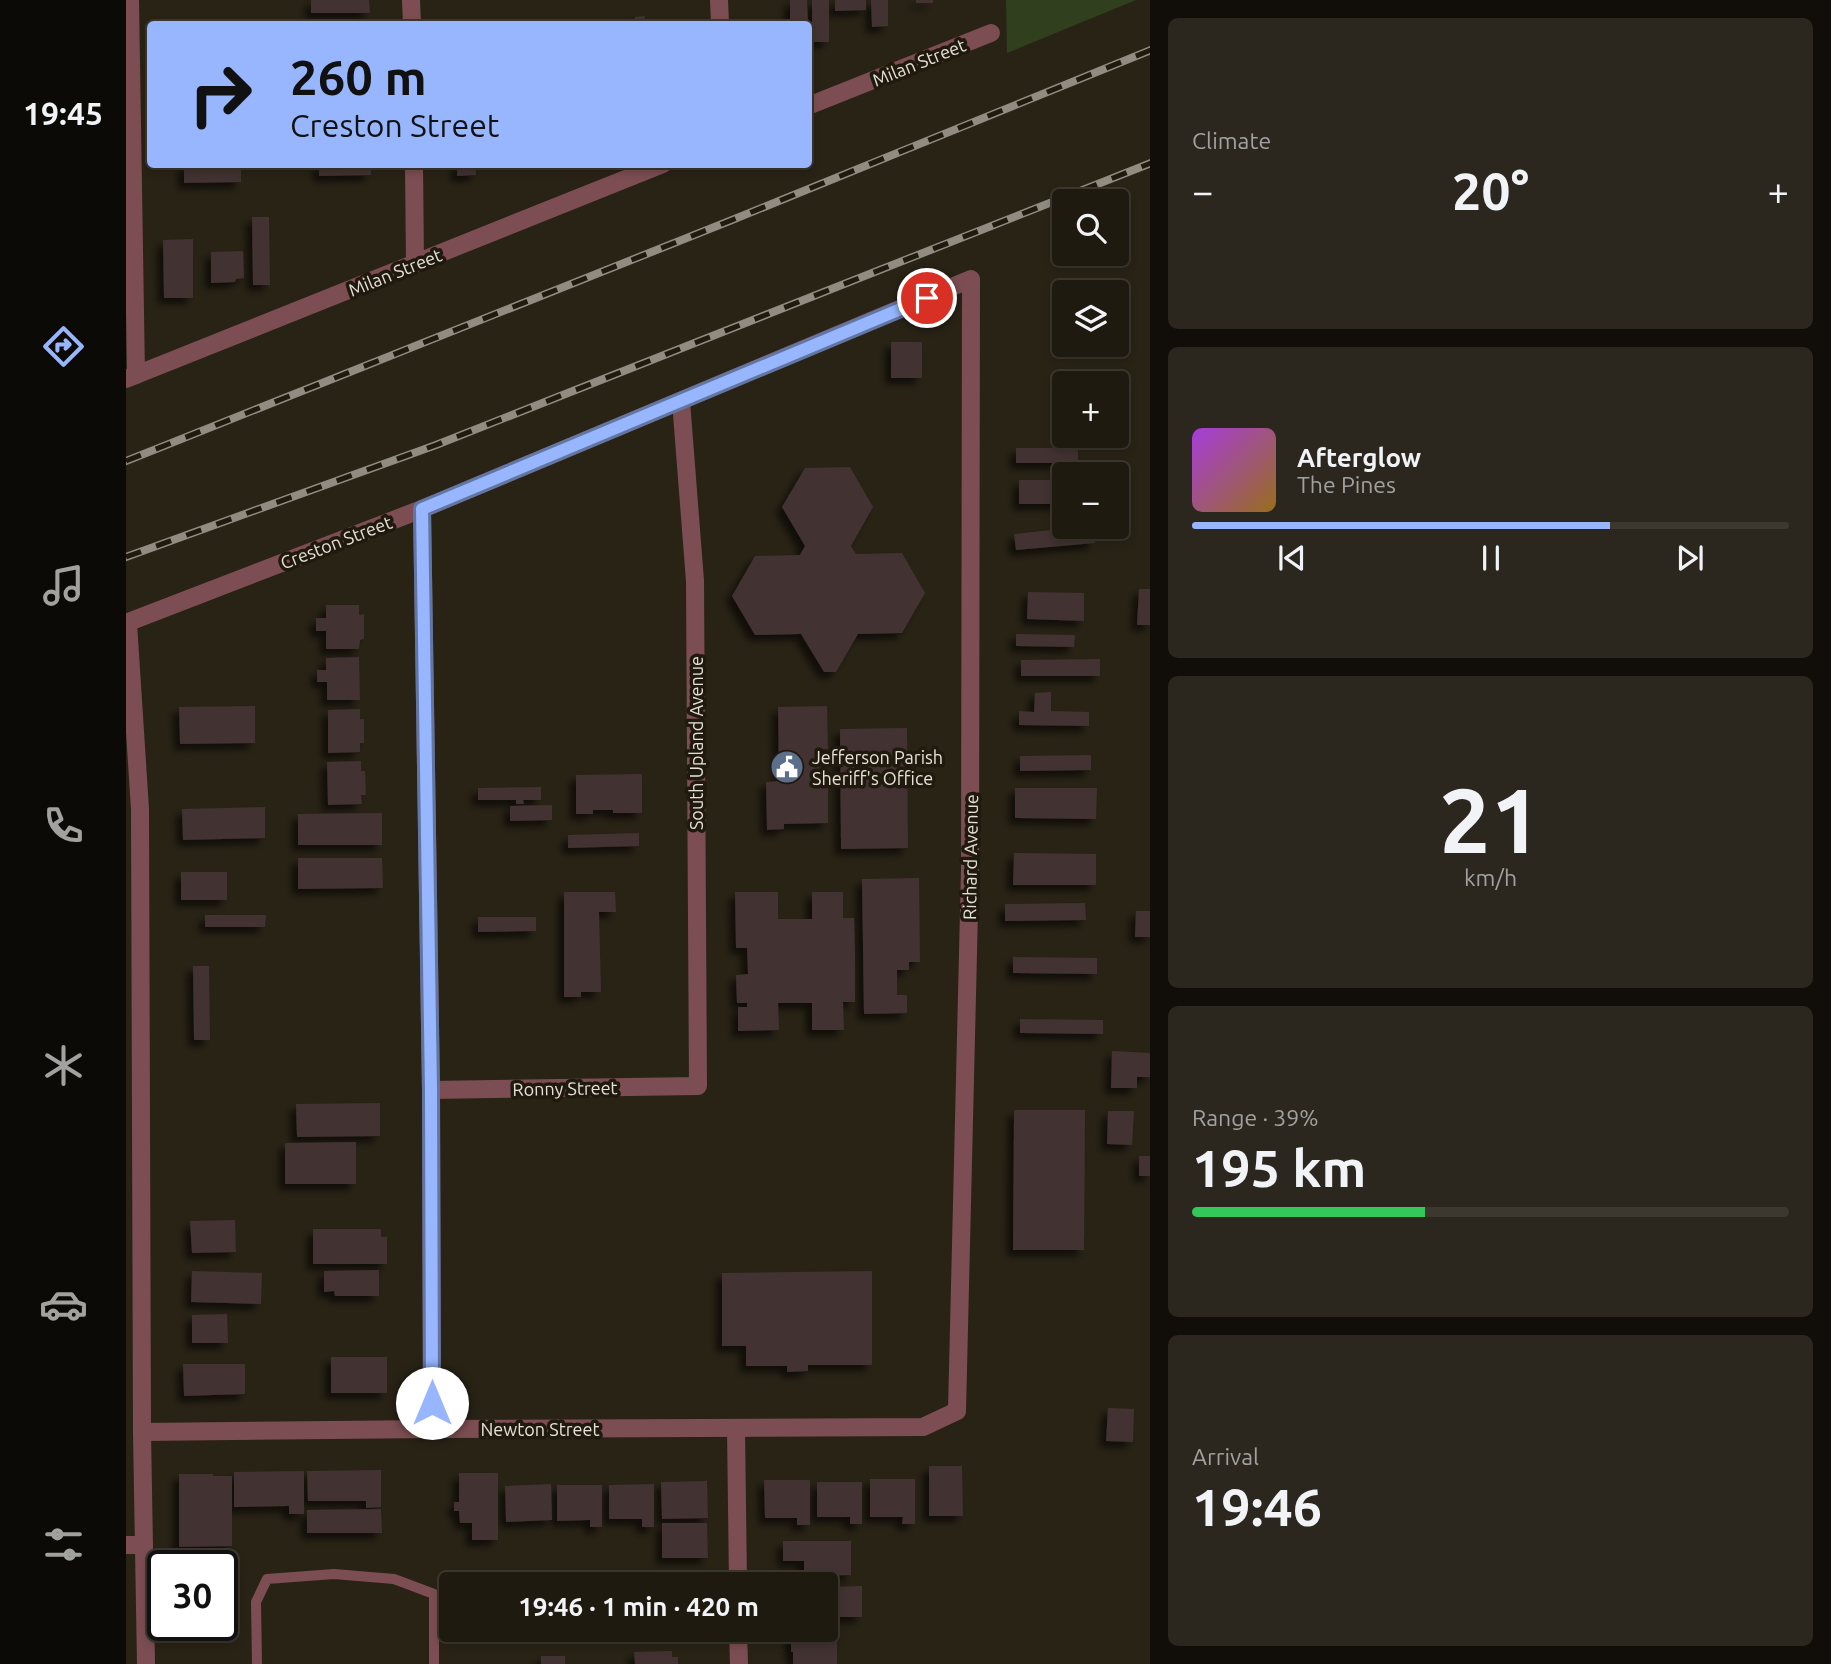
<!DOCTYPE html>
<html lang="en">
<head>
<meta charset="utf-8">
<style>
  :root { --surface:#1f1a10; --page:#2c271e; --text:#f1f3f6; --muted:#a1a19f; --line:#3c3830; --accent:#97b6fd }
  body { margin:0; font-family:Ubuntu,sans-serif; background:var(--page); color:var(--text); height:100vh; display:flex; flex-direction:column; font-size:26px; white-space:nowrap }
  * { box-sizing:border-box; margin:0 }
  p { font-size:23px; color:var(--muted) }
  .icon { flex:none; width:38px; height:38px; fill:none; stroke:currentColor; stroke-width:2; stroke-linecap:round; stroke-linejoin:round }
  .map { position:relative; flex:1; overflow:hidden }
  .side { display:flex; flex-direction:column; gap:18px; padding:18px; background:#110e09; width:681px }
  .side>* { flex:none }
  .top-card { position:absolute; left:21px; top:21px; width:665px; height:147px; border-radius:7px; box-shadow:0 4px 10px #0003,0 0 0 2px var(--line); background:#97b6fd; color:#111; overflow:hidden }
  .controls { position:absolute; left:926px; top:189px; display:grid; gap:14px }
  .controls a { display:grid; place-items:center; width:77px; height:77px; border-radius:7px; background:var(--surface); box-shadow:0 4px 10px #0003,0 0 0 2px var(--line); font-size:35px }
  .speed { position:absolute; left:21px; top:1550px; display:flex; gap:14px; font-size:35px; font-weight:700; text-align:center }
  .speed>* { display:grid; place-content:center; width:91px; height:91px; border-radius:50%; background:var(--surface); box-shadow:0 4px 10px #0003,0 0 0 2px var(--line); line-height:1 }
  .speed .limit { border:4px solid #111; border-radius:10px; background:#fff; color:#111 }
  .pin { position:absolute; display:grid; place-items:center; width:60px; height:60px; color:#fff; margin:-30px; border:4px solid #fff; border-radius:50%; box-shadow:0 2px 7px #0007 }
  .me { position:absolute; width:77px; margin:-38px; rotate:0deg; stroke-linejoin:round; filter:drop-shadow(0 0 5px #0008) }
  .turn { display:flex; align-items:center; gap:24px; height:147px; padding:0 28px; font-size:32px }
  .turn .icon { width:91px; height:91px; stroke-width:2.5 }
  .turn b { display:block; font-size:49px; line-height:60px }
  .big { font-size:52px; font-weight:600; line-height:1.1 }
  .side .card { flex:1; display:flex; flex-direction:column; justify-content:center; gap:10px; min-width:0; padding:0 24px; border-radius:10px; background:var(--page) }
  .side .dial { align-items:center; gap:0 }
  .dial b { font-size:91px; line-height:1 }
  .song { display:flex; align-items:center; gap:21px }
  .cover { width:84px; height:84px; border-radius:10px; background:linear-gradient(135deg,hsl(280 70% 55%),hsl(40 70% 35%)) }
  .played { height:7px; border-radius:4px; background:linear-gradient(90deg,var(--accent) 70%,var(--line) 70%) }
  .keys { display:flex; justify-content:space-around; direction:ltr }
  .heat { display:flex; justify-content:space-between; align-items:center; font-size:38px; direction:ltr }
  .charge { height:10px; border-radius:5px; background:linear-gradient(90deg,#34c759 39%,var(--line) 0) }
  .trip { position:absolute; left:313px; top:1572px; width:399px; height:70px; border-radius:7px; background:var(--surface); box-shadow:0 4px 10px #0003,0 0 0 2px var(--line); font-weight:600; line-height:70px; text-align:center }
  main { display:flex; flex:1; min-height:0 }
  .dock { display:flex; flex-direction:column; width:126px; justify-content:space-around; align-items:center; background:#0c0a06; color:var(--muted) }
  .dock .icon { width:49px; height:49px }
  .dock .active { color:var(--accent) }
  .dock b { font-size:32px; color:var(--text) }
  .map>svg:first-child { display:block }
  .green { fill:#303f1e }
  .building { fill:#423231; filter:url(#shadow) }
  .lines { fill:none; stroke-linecap:round; stroke-linejoin:round }
  .lane { stroke:#7c4e53; stroke-width:10 }
  .street { stroke:#7c4e53; stroke-width:18 }
  .rail-casing { stroke:#918c82; stroke-width:8 }
  .rail { stroke:#20190d; stroke-width:5; stroke-dasharray:16; stroke-linecap:butt }
  .route-casing { stroke:#6276a4; stroke-width:18 }
  .route { stroke:#97b6fd; stroke-width:12 }
  .labels { text-anchor:middle; dominant-baseline:central; stroke-width:7; stroke-linejoin:round; paint-order:stroke }
  .street-label { font-size:18px; fill:#e5e1d9; stroke:#20190d }
  .poi-label { font-size:18px; fill:#e5e1d9; stroke:#20190d; text-anchor:start }
</style>
</head>
<body>
<main>
<nav class="dock">
<b>19:45</b>
<svg class="icon active" aria-label="directions" viewBox="0 0 24 24"><path d="M12 3l9 9-9 9-9-9zM9 14v-3h6M13 9l2 2-2 2"/></svg>
<svg class="icon" aria-label="music" viewBox="0 0 24 24"><path d="M9 18V5l10-2v13"/><circle cx="6" cy="18" r="3"/><circle cx="16" cy="16" r="3"/></svg>
<svg class="icon" aria-label="phone" viewBox="0 0 24 24"><path d="M5 4h4l2 5-3 2q2 4 5 5l2-3 5 2v4C11 20 4 13 5 4z"/></svg>
<svg class="icon" aria-label="climate" viewBox="0 0 24 24"><path d="M12 3v18M4 7l16 10M4 17L20 7"/></svg>
<svg class="icon" aria-label="car" viewBox="0 0 24 24"><path d="M5 17H2v-5l4-1 3-4h7l3 4 3 1v5h-3M9 17h6M6 11h13"/><circle cx="7" cy="17" r="2"/><circle cx="17" cy="17" r="2"/></svg>
<svg class="icon" aria-label="filters" viewBox="0 0 24 24"><path d="M4 7h16M4 17h16"/><circle cx="9" cy="7" r="2"/><circle cx="15" cy="17" r="2"/></svg>
</nav>
<div class="map">
<svg width="1025" height="1664" viewBox="0 0 1025 1664">
  <defs>
    <filter id="shadow"><feDropShadow dx="-6" dy="6" stdDeviation="3.5" flood-color="#0009"/></filter>
  </defs>
  <rect width="100%" height="100%" fill="#292316"/>
  <polygon class="green" points="880,0 1010,0 881,53"/>
  <g class="building">
    <polygon points="185,0 243,0 244,13 185,13"/>
    <polygon points="664,0 681,0 682,24 664,24"/>
    <rect x="686" y="0" width="17" height="42"/>
    <polygon points="709,0 740,0 740,10 709,11"/>
    <polygon points="745,0 762,0 762,26 746,27"/>
    <rect x="790" y="0" width="17" height="3"/>
    <polygon points="519,16 518,24 509,24 509,17"/>
    <polygon points="58,164 115,164 115,182 58,183"/>
    <polygon points="193,164 245,164 245,175 193,176"/>
    <polygon points="331,164 355,164 355,167 350,167 350,175 331,176"/>
    <polygon points="126,217 143,217 144,285 127,285"/>
    <polygon points="67,239 67,298 38,298 37,240"/>
    <polygon points="117,251 118,278 110,279 109,282 85,283 85,252"/>
    <rect x="765" y="342" width="31" height="36"/>
    <rect x="890" y="448" width="62" height="15"/>
    <polygon points="724,467 747,507 725,546 730,554 776,553 799,593 776,633 732,634 710,672 698,672 675,634 629,635 606,596 629,556 674,555 679,546 656,507 679,468"/>
    <rect x="893" y="480" width="45" height="24"/>
    <polygon points="954,527 967,527 969,543 890,550 888,534"/>
    <polygon points="1013,589 1025,589 1025,625 1011,625"/>
    <polygon points="902,592 958,593 958,621 901,619"/>
    <polygon points="200,605 233,605 233,615 238,614 238,639 234,640 233,649 200,649 200,631 190,631 190,618 200,618"/>
    <polygon points="890,634 949,635 948,647 890,646"/>
    <polygon points="233,657 234,700 201,700 201,682 191,682 191,670 200,670 200,658"/>
    <polygon points="974,659 974,676 895,676 895,660"/>
    <polygon points="925,692 925,711 963,712 963,726 893,725 893,711 908,712 909,693"/>
    <polygon points="129,706 129,743 54,744 53,707"/>
    <polygon points="701,706 702,749 693,749 693,781 702,781 702,823 658,824 658,829 641,830 640,782 653,781 652,707"/>
    <polygon points="234,709 234,719 238,719 238,743 234,743 234,752 202,753 202,710"/>
    <polygon points="781,728 782,848 715,849 714,729"/>
    <polygon points="965,755 965,770 894,771 894,756"/>
    <polygon points="235,761 235,771 239,771 240,795 235,795 236,804 202,805 201,762"/>
    <polygon points="516,774 516,813 487,813 487,810 467,810 467,814 450,814 450,775"/>
    <polygon points="415,787 415,800 397,800 398,804 390,804 390,800 352,800 352,788"/>
    <polygon points="889,788 971,788 970,819 889,818"/>
    <polygon points="426,805 426,820 384,821 384,806"/>
    <polygon points="139,807 139,838 57,840 56,809"/>
    <polygon points="256,813 256,845 172,845 172,814"/>
    <polygon points="513,833 513,846 442,848 442,835"/>
    <polygon points="888,853 970,854 970,885 887,885"/>
    <polygon points="172,858 256,858 257,888 172,889"/>
    <rect x="55" y="872" width="46" height="28"/>
    <polygon points="793,878 794,962 783,962 783,970 771,970 771,995 781,995 781,1013 738,1014 736,879"/>
    <polygon points="438,892 489,892 490,912 473,912 475,992 455,992 455,997 438,997"/>
    <polygon points="609,892 652,892 652,919 686,919 686,892 717,892 717,918 728,918 729,955 729,1002 717,1002 718,1030 686,1030 686,1003 652,1003 653,1030 612,1031 612,1007 621,1007 621,1003 611,1003 610,975 622,974 621,948 610,948"/>
    <polygon points="959,903 960,920 879,921 879,904"/>
    <polygon points="1010,911 1025,911 1025,937 1009,937"/>
    <polygon points="79,915 140,915 139,927 79,927"/>
    <polygon points="352,917 410,917 410,931 352,932"/>
    <polygon points="887,957 971,958 971,974 887,973"/>
    <polygon points="67,966 83,966 84,1040 68,1040"/>
    <polygon points="894,1019 977,1020 977,1034 894,1033"/>
    <polygon points="986,1051 1025,1053 1024,1077 1011,1077 1011,1088 985,1088"/>
    <polygon points="254,1103 254,1136 171,1137 170,1104"/>
    <polygon points="888,1110 959,1110 958,1250 887,1250"/>
    <polygon points="982,1111 1008,1111 1006,1145 981,1144"/>
    <polygon points="230,1142 230,1184 159,1184 159,1143"/>
    <rect x="1013" y="1156" width="12" height="20"/>
    <polygon points="109,1220 110,1252 66,1253 64,1221"/>
    <polygon points="187,1229 255,1229 255,1237 261,1237 261,1264 187,1264"/>
    <polygon points="253,1270 253,1296 209,1296 208,1291 198,1292 198,1271"/>
    <polygon points="66,1271 136,1273 135,1304 65,1302"/>
    <polygon points="746,1271 746,1365 682,1365 682,1371 661,1372 661,1366 620,1366 620,1346 596,1346 596,1273"/>
    <polygon points="101,1314 102,1343 66,1343 66,1315"/>
    <rect x="205" y="1357" width="56" height="36"/>
    <polygon points="57,1364 119,1364 119,1394 58,1396"/>
    <polygon points="982,1408 1008,1409 1007,1442 980,1441"/>
    <polygon points="803,1466 836,1466 837,1516 803,1516"/>
    <polygon points="255,1470 255,1507 240,1508 240,1501 182,1501 181,1471"/>
    <polygon points="178,1471 178,1514 163,1514 163,1506 108,1507 108,1472"/>
    <polygon points="333,1473 372,1473 372,1540 346,1540 346,1523 334,1523 333,1511 328,1511 328,1502 333,1502"/>
    <polygon points="53,1474 87,1474 87,1476 106,1476 106,1546 53,1547"/>
    <polygon points="744,1479 789,1479 789,1524 776,1524 777,1517 744,1517"/>
    <polygon points="638,1480 684,1480 684,1525 671,1525 671,1518 639,1518"/>
    <polygon points="581,1481 582,1518 536,1519 535,1482"/>
    <polygon points="691,1482 736,1482 736,1524 724,1524 724,1517 691,1517"/>
    <polygon points="425,1484 426,1520 380,1522 379,1486"/>
    <polygon points="528,1484 528,1527 516,1527 516,1519 483,1519 483,1485"/>
    <polygon points="431,1485 476,1485 476,1527 464,1527 464,1520 431,1521"/>
    <polygon points="255,1509 256,1533 181,1533 181,1510"/>
    <polygon points="536,1523 581,1523 582,1558 536,1558"/>
    <polygon points="657,1541 725,1541 725,1575 678,1576 678,1561 657,1561"/>
    <polygon points="705,1578 705,1587 736,1586 736,1617 700,1617 700,1584 687,1584 687,1579"/>
    <polygon points="711,1631 711,1664 667,1664 667,1652 665,1652 665,1632"/>
    <polygon points="546,1651 546,1657 552,1657 552,1664 509,1664 508,1652"/>
    <rect x="415" y="1656" width="24" height="8"/>
  </g>
  <g class="lines">
    <polyline class="lane" points="131,1664 130,1602 141,1579 208,1574 268,1579 308,1594 308,1664"/>
    <g class="street">
      <polyline points="4,0 10,375"/>
      <polyline points="285,0 286,24"/>
      <polyline points="593,0 594,24"/>
      <polyline points="682,106 865,33"/>
      <polyline points="288,164 289,264"/>
      <polyline points="0,379 537,164"/>
      <polyline points="296,509 305,1090 306,1429"/>
      <polyline points="0,623 296,509 845,279 844,870 831,1411 797,1427 306,1429 16,1432"/>
      <polyline points="2,623 14,809 16,1432 20,1664"/>
      <polyline points="305,1090 572,1086 569,581 555,401"/>
      <polyline points="610,1428 612,1584"/>
      <polyline points="0,1545 18,1545"/>
      <polyline points="612,1629 613,1664"/>
    </g>
    <defs>
      <g id="rail">
        <polyline points="0,461 606,220 1025,50"/>
        <polyline points="0,557 310,445 1025,163"/>
      </g>
    </defs>
    <use href="#rail" class="rail-casing"/>
    <use href="#rail" class="rail"/>
  </g>
  <g class="lines">
    <defs>
      <polyline id="route" points="306,1403 305,1090 296,509 801,298"/>
    </defs>
    <use href="#route" class="route-casing"/>
    <use href="#route" class="route"/>
  </g>
  <defs>
    <symbol id="civic-disc" viewBox="-11 -11 22 22"><circle r="9.5" fill="#5c6f8a" stroke="#20190d"/><path d="M-.6-6.5H3V-4.5H.6V-3L4-1V1h2V6H-6V1h2V-1L-.6-3ZM-1.2 2.5V6h2.4V2.5Z" fill="#fff"/></symbol>
  </defs>
  <g fill-rule="evenodd">
    <use href="#civic-disc" x="642" y="748" width="38" height="38"/>
  </g>
  <g class="labels">
    <g class="street-label">
      <text transform="translate(793 62) rotate(-22)">Milan Street</text>
      <text transform="translate(269 272) rotate(-22)">Milan Street</text>
      <text transform="translate(210 542) rotate(-21)">Creston Street</text>
      <text transform="translate(570 743) rotate(-90)">South Upland Avenue</text>
      <text transform="translate(844 857) rotate(-89)">Richard Avenue</text>
      <text transform="translate(439 1088) rotate(-1)">Ronny Street</text>
      <text x="414" y="1429">Newton Street</text>
    </g>
    <g class="poi-label">
      <text x="686" y="757">Jefferson Parish<tspan x="686" dy="21">Sheriff's Office</tspan></text>
    </g>
  </g>
</svg>
<div class="controls">
<a><svg class="icon" aria-label="search" viewBox="0 0 24 24"><circle cx="10" cy="10" r="6"/><path d="M15 15l6 6"/></svg></a>
<a><svg class="icon" aria-label="layers" viewBox="0 0 24 24"><path d="M12 4l9 5-9 5-9-5zM3 14l9 5 9-5"/></svg></a>
<a>+</a>
<a>−</a>
</div>
<div class="speed"><div class="limit">30</div></div>
<div class="pin" style="left:801px;top:298px;background:#d93025"><svg class="icon" aria-label="arrive" viewBox="0 0 24 24"><path d="M6 21V4h12l-3 4 3 4H6"/></svg></div>
<svg class="me" style="left:306px;top:1403px" viewBox="-20 -20 40 40"><circle r="19" fill="#fff"/><path d="M0-13L10 11 0 6-10 11z" fill="#97b6fd"/></svg>
<div class="trip">19:46 · 1 min · 420 m</div>
<div class="top-card">
<div class="turn"><svg class="icon" aria-label="right" viewBox="0 0 24 24"><path d="M7 20v-9h11M14 6l5 5-5 5"/></svg><div><b>260 m</b>Creston Street</div></div>
</div>
</div>
<section class="side">
<div class="card"><p>Climate</p>
<div class="heat"><a>−</a><b class="big">20°</b><a>+</a></div>
</div>
<div class="card">
<div class="song"><i class="cover"></i><div><b>Afterglow</b><p>The Pines</p></div></div>
<div class="played"></div>
<div class="keys"><svg class="icon" aria-label="previous" viewBox="0 0 24 24"><path d="M18 5L8 12l10 7zM5 5v14"/></svg><svg class="icon" aria-label="pause" viewBox="0 0 24 24"><path d="M8 5v14M16 5v14"/></svg><svg class="icon" aria-label="next" viewBox="0 0 24 24"><path d="M6 5l10 7-10 7zM19 5v14"/></svg></div>
</div>
<div class="card dial"><b>21</b><p>km/h</p></div>
<div class="card"><p>Range · 39%</p><b class="big">195 km</b><div class="charge"></div></div>
<div class="card"><p>Arrival</p><b class="big">19:46</b></div>
</section>
</main>
</body>
</html>
